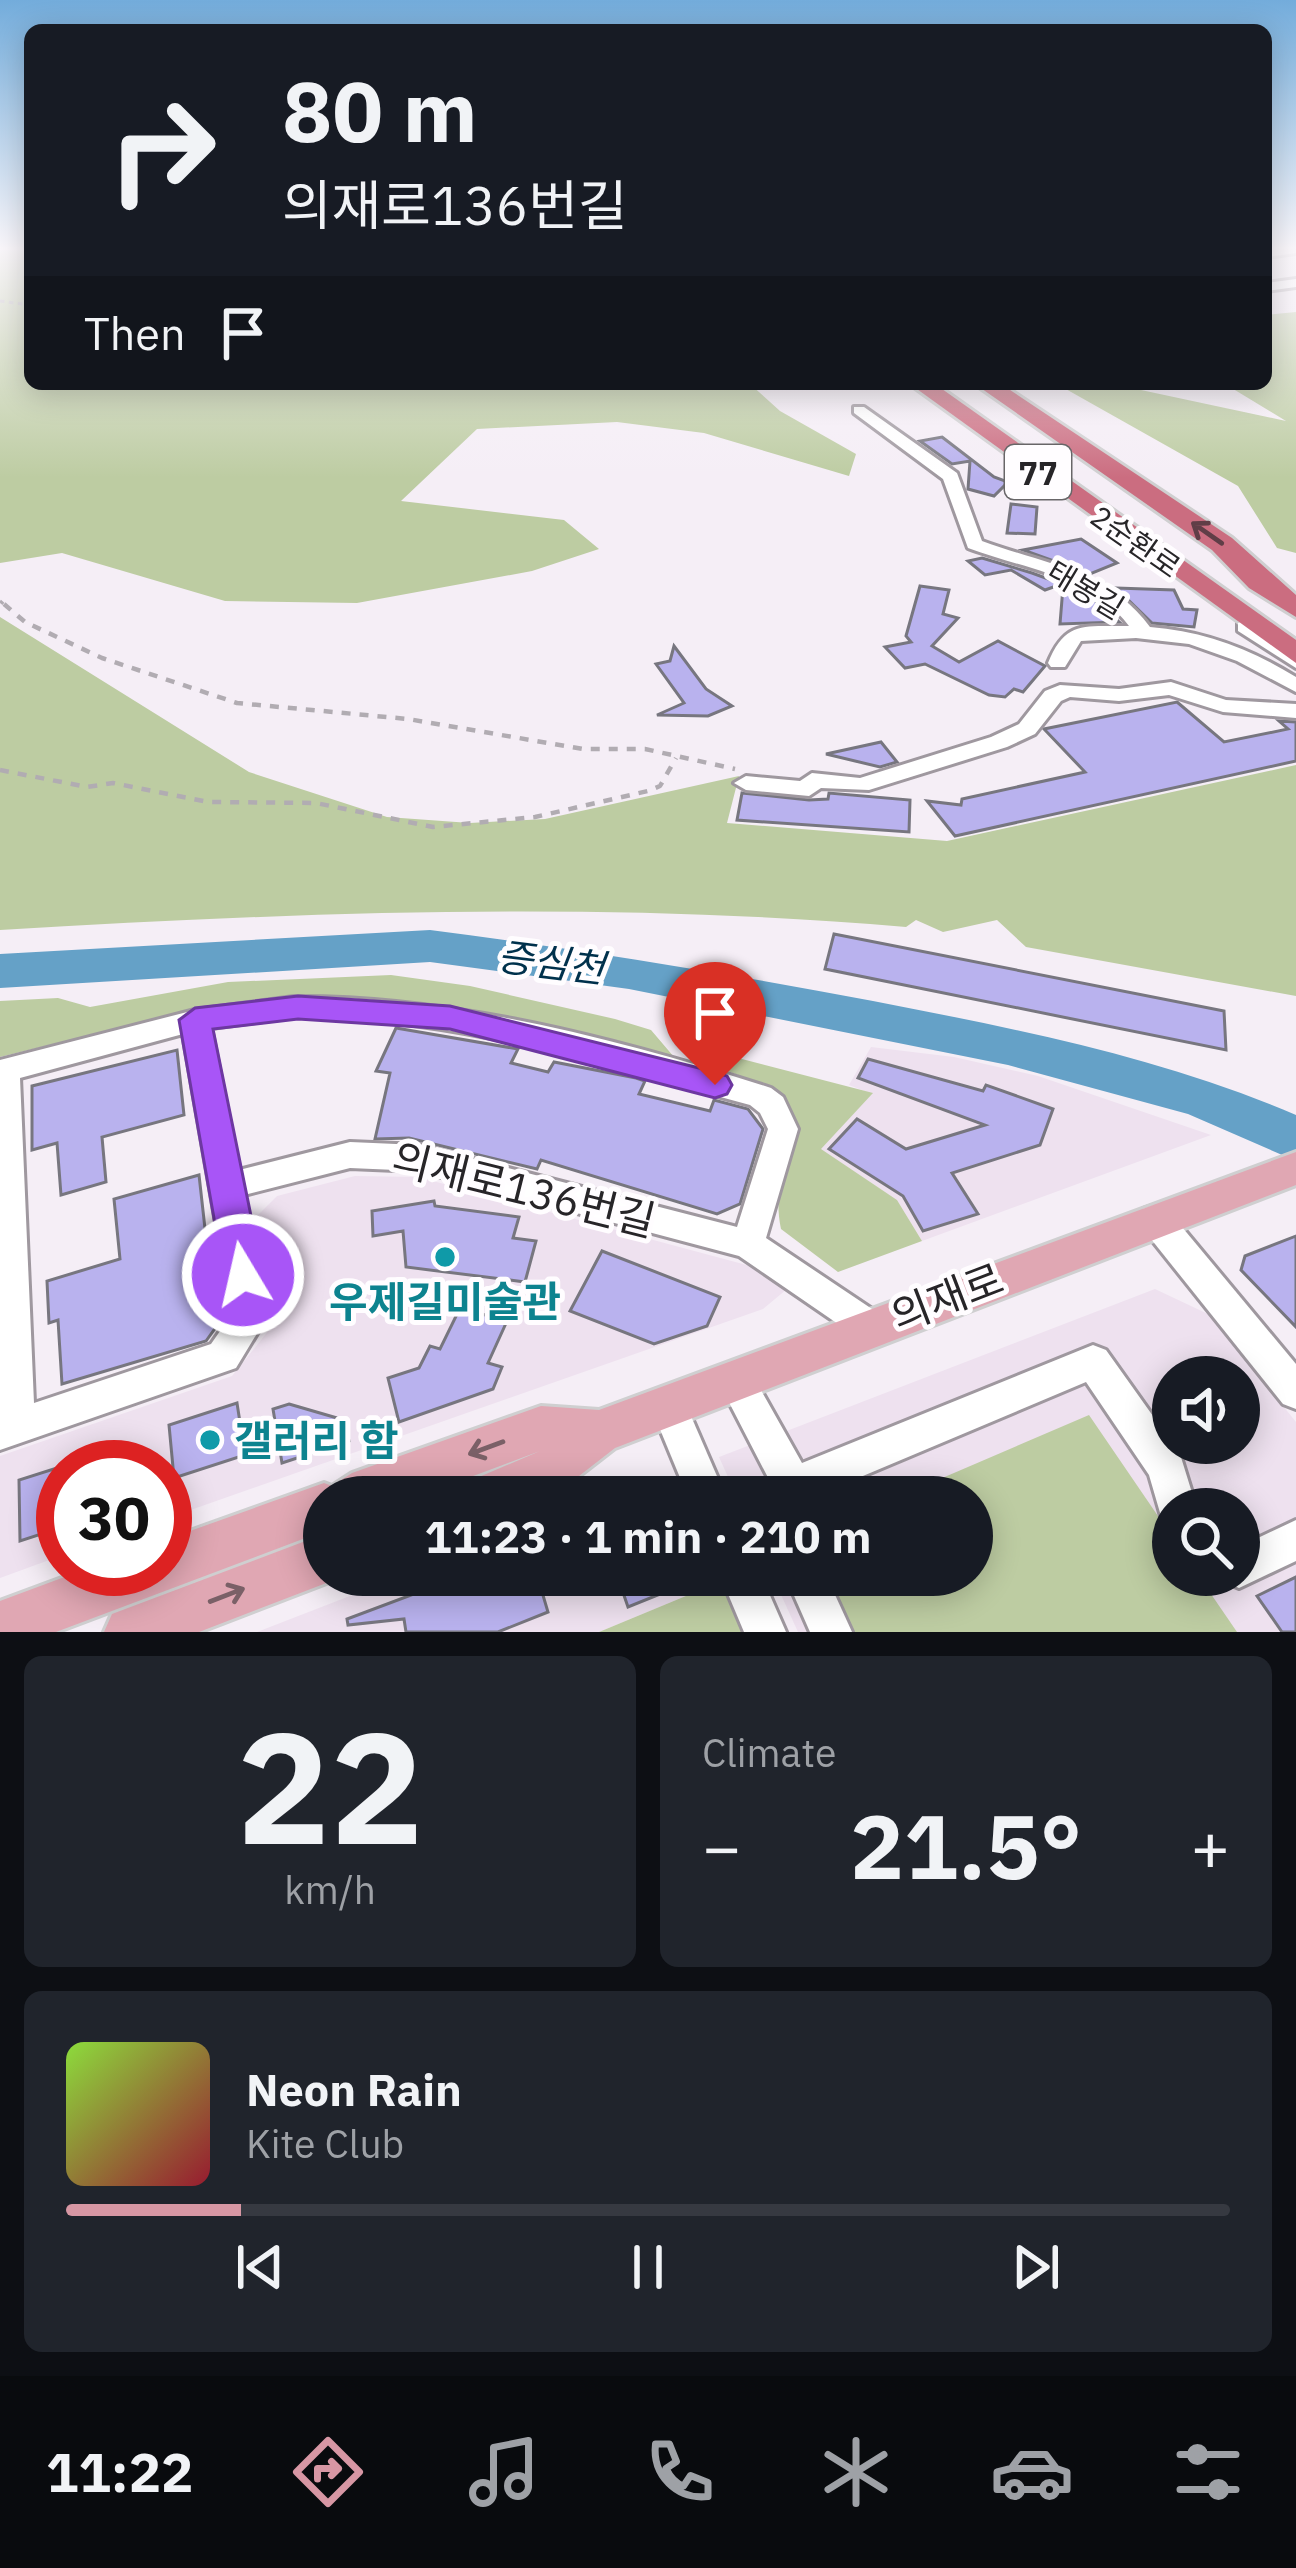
<!DOCTYPE html>
<html lang="en">
<head>
<meta charset="utf-8">
<style>
  :root { --surface:#171b24; --page:#20242c; --text:#f1f3f6; --muted:#9ea1a6; --line:#363941; --accent:#d797a4 }
  body { margin:0; font-family:"IBM Plex Sans","Noto Sans KR",sans-serif; background:var(--page); color:var(--text); height:100vh; display:flex; flex-direction:column; font-size:45px; white-space:nowrap }
  * { box-sizing:border-box; margin:0 }
  p { font-size:39px; color:var(--muted) }
  .icon { flex:none; width:66px; height:66px; fill:none; stroke:currentColor; stroke-width:2; stroke-linecap:round; stroke-linejoin:round }
  .map { position:relative; height:1632px; overflow:hidden }
  .side { display:flex; flex-direction:column; gap:24px; padding:24px; background:#0d0f14; flex:1 }
  .side>* { flex:none }
  .guide { position:absolute; left:24px; top:24px; width:1248px; height:366px; border-radius:18px; box-shadow:0 6px 30px #0003; background:#171b24; color:var(--text); overflow:hidden }
  .controls { position:absolute; left:1152px; top:1356px; display:grid; gap:24px }
  .controls a { display:grid; place-items:center; width:108px; height:108px; border-radius:50%; background:var(--surface); box-shadow:0 6px 30px #0003; font-size:60px }
  .speed { position:absolute; left:36px; top:1440px; display:flex; gap:24px; font-size:60px; font-weight:700; text-align:center }
  .speed>* { display:grid; place-content:center; width:156px; height:156px; border-radius:50%; background:var(--surface); box-shadow:0 6px 30px #0003; line-height:1 }
  .speed .limit { border:18px solid #d22; background:#fff; color:#111 }
  .pin { position:absolute; display:grid; place-items:center; width:102px; height:102px; color:#fff; margin:-123px -51px; border-radius:50% 50% 50% 0; rotate:-45deg; box-shadow:0 0 12px #0007 }
  .pin .icon { rotate:45deg }
  .me { position:absolute; width:132px; margin:-66px; rotate:351deg; stroke-linejoin:round; filter:drop-shadow(0 0 9px #0008) }
  .turn { display:flex; align-items:center; gap:42px; height:252px; padding:0 60px; font-size:54px }
  .turn .icon { width:156px; height:156px; stroke-width:2.5 }
  .turn b { display:block; font-size:84px; line-height:102px }
  .then { display:flex; align-items:center; height:114px; padding:0 60px; background:#0003; gap:24px; font-size:45px }
  .big { font-size:90px; font-weight:700; line-height:1.1 }
  .side .card { flex:1; display:flex; flex-direction:column; justify-content:center; gap:18px; min-width:0; padding:0 42px; border-radius:18px; background:var(--page) }
  .side .dial { align-items:center; gap:0 }
  .dial b { font-size:156px; line-height:1 }
  .song { display:flex; align-items:center; gap:36px }
  .cover { width:144px; height:144px; border-radius:18px; background:linear-gradient(135deg,hsl(90 70% 55%),hsl(350 70% 35%)) }
  .played { height:12px; border-radius:6px; background:linear-gradient(90deg,var(--accent) 15%,var(--line) 15%) }
  .keys { display:flex; justify-content:space-around; direction:ltr }
  .heat { display:flex; justify-content:space-between; align-items:center; font-size:66px; direction:ltr }
  .side .tiles { flex:1; display:grid; gap:24px; grid-template-columns:1fr 1fr }
  .card:last-child { grid-column:span 2 }
  .trip { position:absolute; left:303px; top:1476px; width:690px; height:120px; border-radius:60px; background:var(--surface); box-shadow:0 6px 30px #0003; font-weight:700; line-height:120px; text-align:center }
  .menu { display:flex; height:192px; justify-content:space-around; align-items:center; background:#090b0e; color:var(--muted) }
  .menu .icon { width:84px; height:84px }
  .menu .active { color:var(--accent) }
  .menu b { font-size:54px; color:var(--text) }
  .map>svg:first-child { display:block }
  .built { fill:#eee1ef; fill-rule:evenodd }
  .green { fill:#bdcca2 }
  .lines { fill:none; stroke-linecap:round; stroke-linejoin:round }
  .river { fill:#65a1c7; fill-rule:evenodd }
  .building { fill:#b9b2ee; stroke:#77767f; stroke-width:3 }
  .minor-casing { stroke:#9f989f; stroke-width:6 }
  .major-casing { stroke:#cfcfd0; stroke-width:6 }
  .highway-casing { stroke:#cfcfd0; stroke-width:6 }
  .path-far1 { stroke:#b1acb2; stroke-width:3; stroke-dasharray:4.5 4.5; stroke-linecap:butt }
  .path { stroke:#b1acb2; stroke-width:4.5; stroke-dasharray:9 9; stroke-linecap:butt }
  .minor { fill:#fff; fill-rule:evenodd }
  .major { fill:#e0a7b3; fill-rule:evenodd }
  .highway { fill:#cb6d80; fill-rule:evenodd }
  .oneway { stroke:#603e47 }
  .oneway2 { stroke:#7a6067 }
  .route { fill:#a855f7; stroke:#6d37a1; stroke-width:3 }
  .culture-dot { fill:#0f9aa8; stroke:#fffdff; stroke-width:4.5 }
  .labels { text-anchor:middle; dominant-baseline:central; stroke-width:10; stroke-linejoin:round; paint-order:stroke }
  .far-street-label { font-size:30px; fill:#272528; stroke:#fffdff }
  .shield { fill:#fffdff; stroke:#686668; stroke-width:3 }
  .shield-label { font-size:33px; font-weight:bold; fill:#272528 }
  .water-label { font-size:39px; font-style:italic; fill:#00314c; stroke:#fffdff }
  .near-street-label { font-size:42px; fill:#272528; stroke:#fffdff }
  .near-culture-label { font-size:42px; font-weight:bold; fill:#0d838f; stroke:#fffdff }
</style>
</head>
<body>
<div class="map">
<svg width="1296" height="1632" viewBox="0 0 1296 1632">
  <rect width="100%" height="100%" fill="#f5eef6"/>
  <g class="built">
    <polygon points="871,1047 954,1057 1038,1076 1211,1135 922,1241 897,1200 820,1149 872,1094 849,1085"/>
    <polygon points="355,1176 418,1177 754,1267 787,1289 763,1309 165,1519 165,1467 63,1467 63,1555 0,1578 0,1456 232,1376 273,1325 255,1218 277,1196"/>
    <path d="M 1155,1289 L 1210,1315 L 1296,1422 L 1296,1632 L 798,1632 L 772,1575 L 972,1575 L 972,1497 L 737,1497 L 719,1457 ZM 1173,1377 L 1239,1377 L 1239,1443 L 1173,1443 ZM 1173,1509 L 1239,1509 L 1239,1575 L 1173,1575 Z"/>
    <polygon points="404,1575 720,1575 722,1581 599,1632 257,1632"/>
  </g>
  <g class="green">
    <polygon points="0,250 30,250 30,384 750,384 780,411 856,454 849,476 704,433 617,422 477,429 401,501 564,520 599,549 532,571 357,603 225,601 62,553 0,563"/>
    <polygon points="1296,312 1296,553 1277,548 1238,486 1064,388 1113,384 1286,421 1225,384 1266,384 1266,315"/>
    <path d="M 0,617 L 249,772 L 387,817 L 470,823 L 545,819 L 739,776 L 727,823 L 947,841 L 1296,765 L 1296,996 L 1026,947 L 997,920 L 943,932 L 916,920 L 906,927 C 605,901 301,912 0,930 Z"/>
    <polygon points="391,975 470,986 615,1019 651,1030 674,1057 454,1007 371,998 218,1004 0,1057 0,1001 58,998 90,1007 228,982"/>
    <path d="M 715,1052 L 873,1093 L 821,1149 L 897,1200 L 922,1241 L 838,1272 L 781,1229 C 762,1139 859,1113 710,1065 Z"/>
    <polygon points="1089,1415 1173,1538 1173,1575 1198,1575 1237,1632 845,1632 818,1575 972,1575 972,1497 898,1497"/>
    <polygon points="722,1581 743,1632 599,1632"/>
  </g>
  <g class="lines">
    <path class="river" d="M 430,930 C 579,949 725,973 873,1001 C 1017,1029 1161,1057 1296,1115 L 1296,1161 L 1188,1114 L 1008,1065 L 629,989 L 430,962 L 0,988 L 0,954 Z"/>
  </g>
  <g class="building">
    <polygon points="942,437 994,477 1008,482 994,496 968,489 970,461 952,464 920,441"/>
    <polygon points="1011,504 1037,507 1035,534 1007,533"/>
    <polygon points="1081,539 1117,563 1090,574 1023,550"/>
    <polygon points="982,558 1032,573 1062,584 1045,590 1011,570 985,575 968,561"/>
    <polygon points="920,586 949,590 943,614 958,618 932,646 959,662 998,641 1045,666 1023,692 1014,689 1005,697 989,695 925,664 905,668 885,647 911,642 906,636"/>
    <polygon points="1063,587 1093,599 1119,622 1060,624"/>
    <polygon points="1116,588 1174,590 1183,609 1197,610 1194,627 1152,623"/>
    <polygon points="674,646 706,689 732,706 708,716 657,715 684,703 656,664 670,661"/>
    <polygon points="1177,702 1224,742 1288,729 1279,721 1296,722 1296,761 955,836 927,801 961,805 962,799 1085,772 1044,729"/>
    <polygon points="881,742 897,762 880,767 826,754"/>
    <polygon points="742,793 809,800 828,799 829,793 910,800 909,832 737,820"/>
    <polygon points="834,934 1224,1011 1226,1050 825,969"/>
    <polygon points="396,1028 518,1049 511,1063 548,1072 554,1062 636,1078 645,1081 639,1094 710,1111 714,1100 748,1109 763,1129 740,1204 717,1214 541,1160 537,1169 409,1138 375,1139 390,1073 376,1071"/>
    <polygon points="177,1050 184,1115 102,1137 106,1182 61,1195 57,1143 32,1150 32,1086"/>
    <polygon points="868,1059 983,1091 986,1085 1053,1109 1040,1145 952,1173 978,1214 923,1231 903,1196 829,1149 857,1119 906,1149 985,1125 858,1078"/>
    <polygon points="199,1175 216,1327 206,1341 62,1384 58,1320 49,1323 47,1281 120,1259 114,1199"/>
    <polygon points="434,1201 435,1206 519,1217 513,1238 536,1241 525,1282 406,1267 403,1231 373,1236 372,1211"/>
    <polygon points="1296,1236 1296,1327 1241,1270 1245,1256"/>
    <polygon points="602,1251 720,1297 707,1326 654,1344 570,1311"/>
    <polygon points="460,1308 507,1321 488,1363 502,1367 493,1389 399,1422 388,1378 419,1368 430,1346 440,1349"/>
    <polygon points="237,1403 245,1455 174,1478 169,1425"/>
    <polygon points="289,1404 344,1420 349,1441 282,1463 273,1409"/>
    <polygon points="63,1466 63,1527 20,1541 19,1480"/>
    <polygon points="490,1575 537,1575 548,1612 498,1632 406,1632 404,1619 348,1625 347,1619 451,1580 453,1589"/>
    <polygon points="617,1575 705,1575 705,1576 628,1607"/>
    <polygon points="1296,1577 1296,1632 1282,1632 1257,1596"/>
  </g>
  <g class="lines">
    <defs>
      <g id="minor">
        <polygon points="1266,250 1296,250 1296,253 1266,257"/>
        <polygon points="1296,279 1296,287 1266,291 1266,283"/>
        <path d="M 854,407 L 864,407 L 957,473 L 982,541 C 1044,564 1108,570 1150,627 C 1203,631 1251,649 1296,677 L 1296,692 L 1237,661 L 1189,644 L 1136,638 L 1081,641 L 1065,667 L 1051,667 L 1048,663 C 1066,619 1085,627 1129,626 C 1091,575 1023,569 968,548 L 943,479 L 854,413 Z"/>
        <polygon points="1245,621 1296,653 1296,668 1238,631 1238,623"/>
        <polygon points="1171,682 1226,700 1296,704 1296,718 1223,712 1169,695 1119,701 1070,697 1061,701 1035,734 1007,747 869,790 821,788 809,796 746,790 734,783 746,776 800,781 812,773 860,778 991,737 1019,724 1045,691 1060,685 1119,689"/>
        <path d="M 294,997 C 454,996 619,1039 771,1088 L 783,1097 L 798,1129 L 766,1238 L 881,1315 L 887,1326 L 881,1337 L 869,1342 L 857,1337 L 739,1256 L 419,1171 L 350,1168 L 244,1195 L 267,1317 L 236,1368 L 0,1450 L 0,1060 L 195,1010 ZM 294,1017 C 453,1016 599,1064 750,1105 L 760,1113 L 768,1129 L 737,1227 L 419,1145 L 350,1142 L 239,1170 L 211,1028 ZM 183,1034 L 232,1314 L 211,1344 L 34,1403 L 20,1078 Z"/>
        <polygon points="1155,1205 1167,1209 1296,1364 1296,1409 1283,1404 1143,1229 1139,1219 1143,1209"/>
        <polygon points="1093,1345 1106,1350 1180,1454 1197,1509 1173,1509 1173,1527 1163,1523 1149,1475 1086,1382 813,1497 778,1497 717,1379 722,1367 735,1362 748,1367 802,1463"/>
        <polygon points="668,1388 681,1393 726,1497 688,1497 650,1405 655,1393"/>
        <polygon points="1296,1520 1296,1561 1239,1588 1225,1582 1222,1575 1239,1575 1239,1547"/>
        <polygon points="720,1575 761,1575 786,1632 744,1632"/>
        <polygon points="785,1575 826,1575 852,1632 810,1632"/>
      </g>
      <g id="major">
        <polygon points="1296,1152 1296,1185 615,1448 552,1497 465,1497 472,1480 540,1451 417,1497 324,1497 324,1531 56,1632 0,1632 0,1601 86,1569 165,1569 165,1540 324,1483 332,1486 352,1473 541,1406 599,1410"/>
        <polygon points="324,1534 324,1575 342,1577 199,1632 104,1632 112,1614"/>
      </g>
      <g id="highway">
        <polygon points="910,384 935,384 1296,640 1296,663"/>
        <polygon points="975,384 1001,384 1232,538 1296,595 1296,617 1249,588 1212,550"/>
      </g>
    </defs>
    <use href="#minor" class="minor-casing"/>
    <use href="#major" class="major-casing"/>
    <use href="#highway" class="highway-casing"/>
    <g class="path-far1">
      <polyline points="0,301 30,305"/>
      <polyline points="0,601 7,607"/>
    </g>
    <g class="path">
      <polyline points="4,604 25,622 102,658 237,703 408,719 583,749 645,749 735,769"/>
      <polyline points="0,770 87,787 113,783 208,802 316,803 433,827 535,817 648,791 660,786 676,758"/>
    </g>
    <use href="#minor" class="minor"/>
    <use href="#major" class="major"/>
    <use href="#highway" class="highway"/>
  </g>
  <defs><path id="oneway-shaft" d="M-6 0H5M1.5-3L5.5 0L1.5 3" fill="none" stroke-width="1.6" stroke-linecap="round" stroke-linejoin="round" transform="scale(3)"/></defs>
  <use class="oneway" href="#oneway-shaft" transform="translate(1207 533) rotate(-145)"/>
  <g class="oneway2">
    <use href="#oneway-shaft" transform="translate(486 1448) rotate(160)"/>
    <use href="#oneway-shaft" transform="translate(227 1595) rotate(-21)"/>
  </g>
  <linearGradient id="sky" x2="0" y2="1"><stop stop-color="#73acdb"/><stop offset="0.52" stop-color="#faf7fb"/><stop offset="1" stop-color="#faf7fb" stop-opacity="0"/></linearGradient>
  <rect width="1296" height="478" fill="url(#sky)"/>
  <polygon class="route" points="298,996 450,1006 715,1072 727,1076 732,1085 727,1094 715,1098 450,1029 298,1019 213,1029 263,1275 257,1287 243,1292 230,1287 224,1275 179,1020 195,1008"/>
  <g class="culture-dot">
    <circle cx="445" cy="1257" r="12"/>
    <circle cx="210" cy="1440" r="12"/>
  </g>
  <g class="labels">
    <g class="far-street-label">
      <text transform="translate(1136 541) rotate(35)">2순환로</text>
      <text transform="translate(1086 589) rotate(31)">태봉길</text>
    </g>
    <rect class="shield" x="1005" y="445" width="66" height="54" rx="9"/>
    <g class="shield-label">
      <text x="1038" y="472">77</text>
    </g>
    <g class="water-label">
      <text transform="translate(551 962) rotate(7)">증심천</text>
    </g>
    <g class="near-street-label">
      <text transform="translate(524 1189) rotate(14)">의재로136번길</text>
      <text transform="translate(947 1297) rotate(-21)">의재로</text>
    </g>
    <g class="near-culture-label">
      <text x="445" y="1301">우제길미술관</text>
      <text x="234" y="1440" text-anchor="start">갤러리 함</text>
    </g>
  </g>
</svg>
<div class="controls">
<a><svg class="icon" aria-label="sound" viewBox="0 0 24 24"><path d="M4 9h4l5-4v14l-5-4H4zM17 9q2 3 0 6"/></svg></a>
<a><svg class="icon" aria-label="search" viewBox="0 0 24 24"><circle cx="10" cy="10" r="6"/><path d="M15 15l6 6"/></svg></a>
</div>
<div class="speed"><div class="limit">30</div></div>
<div class="pin" style="left:715px;top:1085px;background:#d93025"><svg class="icon" aria-label="arrive" viewBox="0 0 24 24"><path d="M6 21V4h12l-3 4 3 4H6"/></svg></div>
<svg class="me" style="left:243px;top:1275px" viewBox="-20 -20 40 40"><circle r="17" fill="#a855f7" stroke="#fff" stroke-width="3"/><path d="M0-11L8 9 0 5-8 9z" fill="#fff"/></svg>
<div class="trip">11:23 · 1 min · 210 m</div>
<div class="guide">
<div class="turn"><svg class="icon" aria-label="right" viewBox="0 0 24 24"><path d="M7 20v-9h11M14 6l5 5-5 5"/></svg><div><b>80 m</b>의재로136번길</div></div>
<div class="then">Then<svg class="icon" aria-label="arrive" viewBox="0 0 24 24"><path d="M6 21V4h12l-3 4 3 4H6"/></svg></div>
</div>
</div>
<section class="side">
<div class="tiles">
<div class="card dial"><b>22</b><p>km/h</p></div>
<div class="card"><p>Climate</p>
<div class="heat"><a>−</a><b class="big">21.5°</b><a>+</a></div>
</div>
<div class="card">
<div class="song"><i class="cover"></i><div><b>Neon Rain</b><p>Kite Club</p></div></div>
<div class="played"></div>
<div class="keys"><svg class="icon" aria-label="previous" viewBox="0 0 24 24"><path d="M18 5L8 12l10 7zM5 5v14"/></svg><svg class="icon" aria-label="pause" viewBox="0 0 24 24"><path d="M8 5v14M16 5v14"/></svg><svg class="icon" aria-label="next" viewBox="0 0 24 24"><path d="M6 5l10 7-10 7zM19 5v14"/></svg></div>
</div>
</div>
</section>
<nav class="menu">
<b>11:22</b>
<svg class="icon active" aria-label="directions" viewBox="0 0 24 24"><path d="M12 3l9 9-9 9-9-9zM9 14v-3h6M13 9l2 2-2 2"/></svg>
<svg class="icon" aria-label="music" viewBox="0 0 24 24"><path d="M9 18V5l10-2v13"/><circle cx="6" cy="18" r="3"/><circle cx="16" cy="16" r="3"/></svg>
<svg class="icon" aria-label="phone" viewBox="0 0 24 24"><path d="M5 4h4l2 5-3 2q2 4 5 5l2-3 5 2v4C11 20 4 13 5 4z"/></svg>
<svg class="icon" aria-label="climate" viewBox="0 0 24 24"><path d="M12 3v18M4 7l16 10M4 17L20 7"/></svg>
<svg class="icon" aria-label="car" viewBox="0 0 24 24"><path d="M5 17H2v-5l4-1 3-4h7l3 4 3 1v5h-3M9 17h6M6 11h13"/><circle cx="7" cy="17" r="2"/><circle cx="17" cy="17" r="2"/></svg>
<svg class="icon" aria-label="filters" viewBox="0 0 24 24"><path d="M4 7h16M4 17h16"/><circle cx="9" cy="7" r="2"/><circle cx="15" cy="17" r="2"/></svg>
</nav>
</body>
</html>
